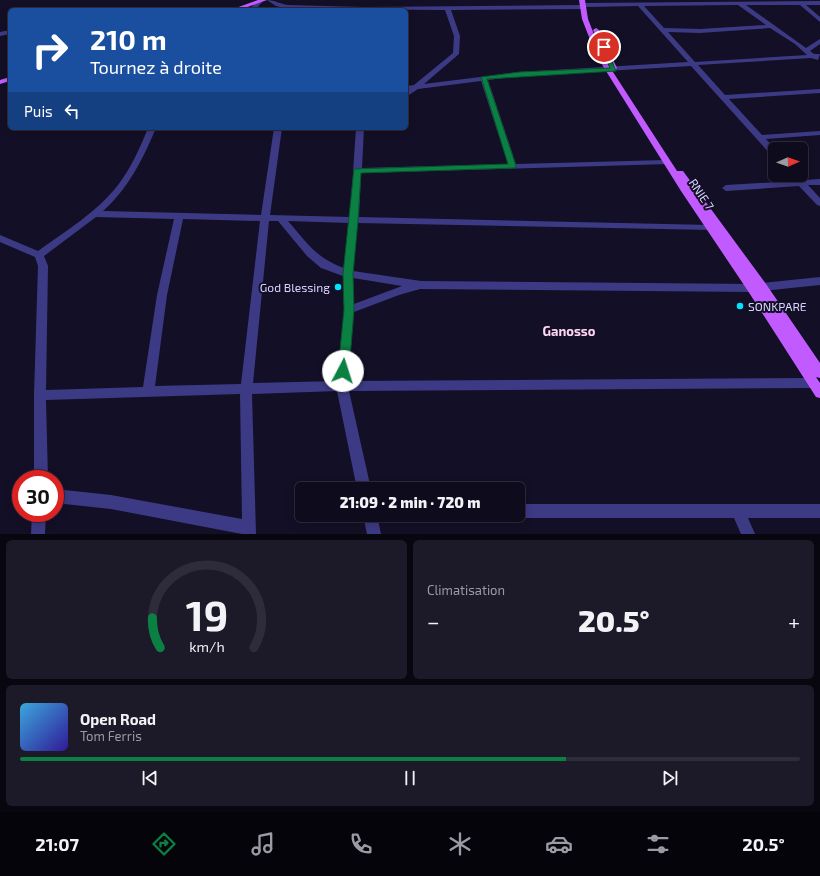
<!DOCTYPE html>
<html lang="fr">
<head>
<meta charset="utf-8">
<style>
  :root { --surface:#0e0b1c; --page:#1c1929; --text:#f1f3f6; --muted:#9b9ba3; --line:#2e2b3b; --accent:#0b8043 }
  body { margin:0; font-family:"Exo 2",sans-serif; background:var(--page); color:var(--text); height:100vh; display:flex; flex-direction:column; font-size:15px; white-space:nowrap }
  * { box-sizing:border-box; margin:0 }
  p { font-size:13px; color:var(--muted) }
  .icon { flex:none; width:22px; height:22px; fill:none; stroke:currentColor; stroke-width:2; stroke-linecap:round; stroke-linejoin:round }
  .map { position:relative; height:534px; overflow:hidden }
  .details { display:flex; flex-direction:column; gap:6px; padding:6px; background:#08060f; flex:1 }
  .details>* { flex:none }
  .top-card { position:absolute; left:8px; top:8px; width:400px; height:122px; border-radius:6px; box-shadow:0 2px 10px #0003,0 0 0 1px var(--line); background:#1a4fa0; color:#fff; overflow:hidden }
  .needle { width:26px; rotate:88deg }
  .tools { position:absolute; left:768px; top:142px; display:grid; gap:8px }
  .tools a { display:grid; place-items:center; width:40px; height:40px; border-radius:6px; background:var(--surface); box-shadow:0 2px 10px #0003,0 0 0 1px var(--line); font-size:20px }
  .speed { position:absolute; left:12px; top:470px; display:flex; gap:8px; font-size:20px; font-weight:700; text-align:center }
  .speed>* { display:grid; place-content:center; width:52px; height:52px; border-radius:50%; background:var(--surface); box-shadow:0 2px 10px #0003,0 0 0 1px var(--line); line-height:1 }
  .speed .limit { border:6px solid #d22; background:#fff; color:#111 }
  .pin { position:absolute; display:grid; place-items:center; width:34px; height:34px; color:#fff; margin:-17px; border:2px solid #fff; border-radius:50%; box-shadow:0 1px 4px #0007 }
  .me { position:absolute; width:44px; margin:-22px; rotate:5deg; stroke-linejoin:round; filter:drop-shadow(0 0 3px #0008) }
  .turn { display:flex; align-items:center; gap:14px; height:84px; padding:0 16px; font-size:18px }
  .turn .icon { width:52px; height:52px; stroke-width:2.5 }
  .turn b { display:block; font-size:28px; line-height:34px }
  .then { display:flex; align-items:center; height:38px; padding:0 16px; background:#0003; gap:8px; font-size:15px }
  .big { font-size:30px; font-weight:800; line-height:1.1 }
  .details .tile { flex:1; display:flex; flex-direction:column; justify-content:center; gap:6px; min-width:0; padding:0 14px; border-radius:6px; background:var(--page) }
  .details .dial { align-items:center; gap:0 }
  .dial svg { height:104px; overflow:visible; fill:none; stroke:var(--line); stroke-width:7; stroke-linecap:round; text-anchor:middle }
  .dial text { fill:var(--text); stroke:none }
  .song { display:flex; align-items:center; gap:12px }
  .cover { width:48px; height:48px; border-radius:6px; background:linear-gradient(135deg,hsl(200 70% 55%),hsl(250 70% 35%)) }
  .played { height:4px; border-radius:2px; background:linear-gradient(90deg,var(--accent) 70%,var(--line) 70%) }
  .keys { display:flex; justify-content:space-around; direction:ltr }
  .heat { display:flex; justify-content:space-between; align-items:center; font-size:22px; direction:ltr }
  .details .tiles { flex:1; display:grid; gap:6px; grid-template-columns:1fr 1fr }
  .tile:last-child { grid-column:span 2 }
  .trip { position:absolute; left:295px; top:482px; width:230px; height:40px; border-radius:6px; background:var(--surface); box-shadow:0 2px 10px #0003,0 0 0 1px var(--line); font-weight:800; line-height:40px; text-align:center }
  .tabs { display:flex; height:64px; justify-content:space-around; align-items:center; background:#06040b; color:var(--muted) }
  .tabs .icon { width:28px; height:28px }
  .tabs .selected { color:var(--accent) }
  .tabs b { font-size:18px; color:var(--text) }
  .map>svg:first-child { display:block }
  .lines { fill:none; stroke-linecap:round; stroke-linejoin:round }
  .minor { fill:#3d3a85; fill-rule:evenodd }
  .primary { fill:#c25bff; fill-rule:evenodd }
  .route { fill:#0b8043; stroke:#07532c }
  .poi-dot { fill:#00e5ff; stroke:#130f26; stroke-width:1.5 }
  .labels { text-anchor:middle; dominant-baseline:central; stroke-width:4; stroke-linejoin:round; paint-order:stroke }
  .street-label { font-size:12px; fill:#d9d4ff; stroke:#130f26 }
  .poi-label { font-size:12px; fill:#d9d4ff; stroke:#130f26; text-anchor:end }
  .neighbourhood-label { font-size:13px; font-weight:bold; fill:#ffd6f0; stroke:#130f26 }
</style>
</head>
<body>
<div class="map">
<svg width="820" height="534" viewBox="0 0 820 534">
  <rect width="100%" height="100%" fill="#130f26"/>
  <g class="lines">
    <g class="minor">
      <polygon points="258,0 263,1 255,10 249,10"/>
      <path d="M 267,0 C 275,0 280,4 288,5 L 365,7 L 580,5 L 583,3 L 820,1 L 820,5 L 806,5 L 820,17 L 820,22 L 800,5 L 746,5 L 806,48 L 820,39 L 820,44 L 810,51 L 814,54 L 820,54 L 818,60 L 811,58 L 698,65 L 725,95 L 820,89 L 820,93 L 729,99 L 762,135 L 820,131 L 820,135 L 766,139 L 775,149 L 775,156 L 772,156 L 691,66 L 520,76 L 488,80 L 516,164 L 666,160 L 669,160 L 669,164 L 361,173 L 359,217 L 710,225 L 715,228 L 713,230 L 358,223 L 353,271 L 421,281 L 752,284 L 820,277 L 820,285 L 752,292 L 420,289 L 399,295 L 354,312 L 348,381 L 813,378 L 817,379 L 819,383 L 817,387 L 813,388 L 349,391 L 371,489 L 357,489 L 337,391 L 252,394 L 256,534 L 242,534 L 111,509 L 55,503 L 55,489 L 111,495 L 242,519 L 240,394 L 46,400 L 48,479 L 34,479 L 34,395 L 38,266 L 35,257 L 0,242 L 0,235 L 38,251 C 66,231 97,212 118,185 C 131,168 140,148 148,128 L 156,128 C 143,159 128,189 103,211 L 261,215 L 274,128 L 282,128 L 270,215 L 350,217 L 356,128 L 364,128 L 362,168 L 508,164 L 481,81 L 418,89 L 406,97 L 406,91 L 408,90 L 406,90 L 406,86 L 414,85 L 453,53 L 454,36 L 445,10 L 288,9 L 276,6 ZM 738,5 L 766,25 L 700,29 L 664,28 L 644,6 ZM 638,6 L 688,62 L 520,72 L 424,84 L 459,54 L 460,36 L 451,10 L 583,9 L 586,7 ZM 770,28 L 795,44 L 807,55 L 695,62 L 668,32 L 700,33 ZM 96,217 L 174,219 L 157,295 L 143,387 L 46,390 L 48,266 L 44,256 ZM 183,219 L 260,221 L 241,384 L 155,386 L 167,295 ZM 269,221 L 278,221 L 307,256 L 321,268 L 343,276 L 344,310 L 337,381 L 253,383 ZM 288,221 L 349,223 L 344,268 C 316,258 307,243 288,221 ZM 353,278 L 402,286 L 354,304 Z"/>
      <polygon points="10,30 10,34 0,36 0,32"/>
      <polygon points="790,175 799,175 804,180 820,179 820,185 808,185 820,198 820,206 817,205 799,186 726,191 722,188 726,185 795,181"/>
      <polygon points="518,504 820,504 820,518 748,518 755,534 741,534 734,518 518,518 513,515 518,515"/>
      <polygon points="32,513 46,513 45,534 31,534"/>
      <polygon points="363,515 377,515 381,534 367,534"/>
    </g>
    <g class="primary">
      <polygon points="258,0 267,0 239,10 230,10"/>
      <polygon points="579,0 585,0 588,19 602,55 677,171 683,171 766,284 820,363 820,378 816,377 820,383 820,398 816,397 748,291 681,191 596,55 582,19"/>
      <polygon points="596,28 599,30 617,68 616,69 611,68 593,30"/>
      <polygon points="10,77 10,81 0,84 0,80"/>
    </g>
  </g>
  <polygon class="route" points="604,45 606,47 616,71 487,79 516,166 515,168 361,173 358,220 353,274 354,310 349,371 347,374 340,374 338,371 344,310 343,274 354,169 508,164 481,77 520,72 610,68 601,47"/>
  <g class="poi-dot">
    <circle cx="338" cy="287" r="4"/>
    <circle cx="740" cy="306" r="4"/>
  </g>
  <g class="labels">
    <g class="street-label">
      <text transform="translate(702 194) rotate(56)">RNIE 7</text>
    </g>
    <g class="poi-label">
      <text x="330" y="287">God Blessing</text>
      <text x="748" y="306" text-anchor="start">SONKPARE</text>
    </g>
    <g class="neighbourhood-label">
      <text x="569" y="331">Ganosso</text>
    </g>
  </g>
</svg>
<div class="tools">
<a><svg class="needle" viewBox="-14 -14 28 28"><path d="M0-13l5 13h-10z" fill="#e53935"/><path d="M0 13l5-13h-10z" fill="#9b9ba3"/></svg></a>
</div>
<div class="speed"><div class="limit">30</div></div>
<div class="pin" style="left:604px;top:47px;background:#d93025"><svg class="icon" aria-label="arrive" viewBox="0 0 24 24"><path d="M6 21V4h12l-3 4 3 4H6"/></svg></div>
<svg class="me" style="left:343px;top:371px" viewBox="-20 -20 40 40"><circle r="19" fill="#fff"/><path d="M0-13L10 11 0 6-10 11z" fill="#0b8043"/></svg>
<div class="trip">21:09 · 2 min · 720 m</div>
<div class="top-card">
<div class="turn"><svg class="icon" aria-label="right" viewBox="0 0 24 24"><path d="M7 20v-9h11M14 6l5 5-5 5"/></svg><div><b>210 m</b>Tournez à droite</div></div>
<div class="then">Puis<svg class="icon" aria-label="left" viewBox="0 0 24 24"><path d="M17 20v-9H6M10 6l-5 5 5 5"/></svg></div>
</div>
</div>
<section class="details">
<div class="tiles">
<div class="tile dial"><svg viewBox="0 0 100 80">
<path d="M14 69A42 42 0 1 1 86 69"/>
<path d="M14 69A42 42 0 0 1 8 46" stroke="#0b8043"/>
<text x="50" y="56" font-size="32" font-weight="700">19</text>
<text x="50" y="72" font-size="11">km/h</text>
</svg></div>
<div class="tile"><p>Climatisation</p>
<div class="heat"><a>−</a><b class="big">20.5°</b><a>+</a></div>
</div>
<div class="tile">
<div class="song"><i class="cover"></i><div><b>Open Road</b><p>Tom Ferris</p></div></div>
<div class="played"></div>
<div class="keys"><svg class="icon" aria-label="previous" viewBox="0 0 24 24"><path d="M18 5L8 12l10 7zM5 5v14"/></svg><svg class="icon" aria-label="pause" viewBox="0 0 24 24"><path d="M8 5v14M16 5v14"/></svg><svg class="icon" aria-label="next" viewBox="0 0 24 24"><path d="M6 5l10 7-10 7zM19 5v14"/></svg></div>
</div>
</div>
</section>
<nav class="tabs">
<b>21:07</b>
<svg class="icon selected" aria-label="directions" viewBox="0 0 24 24"><path d="M12 3l9 9-9 9-9-9zM9 14v-3h6M13 9l2 2-2 2"/></svg>
<svg class="icon" aria-label="music" viewBox="0 0 24 24"><path d="M9 18V5l10-2v13"/><circle cx="6" cy="18" r="3"/><circle cx="16" cy="16" r="3"/></svg>
<svg class="icon" aria-label="phone" viewBox="0 0 24 24"><path d="M5 4h4l2 5-3 2q2 4 5 5l2-3 5 2v4C11 20 4 13 5 4z"/></svg>
<svg class="icon" aria-label="climate" viewBox="0 0 24 24"><path d="M12 3v18M4 7l16 10M4 17L20 7"/></svg>
<svg class="icon" aria-label="car" viewBox="0 0 24 24"><path d="M5 17H2v-5l4-1 3-4h7l3 4 3 1v5h-3M9 17h6M6 11h13"/><circle cx="7" cy="17" r="2"/><circle cx="17" cy="17" r="2"/></svg>
<svg class="icon" aria-label="filters" viewBox="0 0 24 24"><path d="M4 7h16M4 17h16"/><circle cx="9" cy="7" r="2"/><circle cx="15" cy="17" r="2"/></svg>
<b>20.5°</b>
</nav>
</body>
</html>
